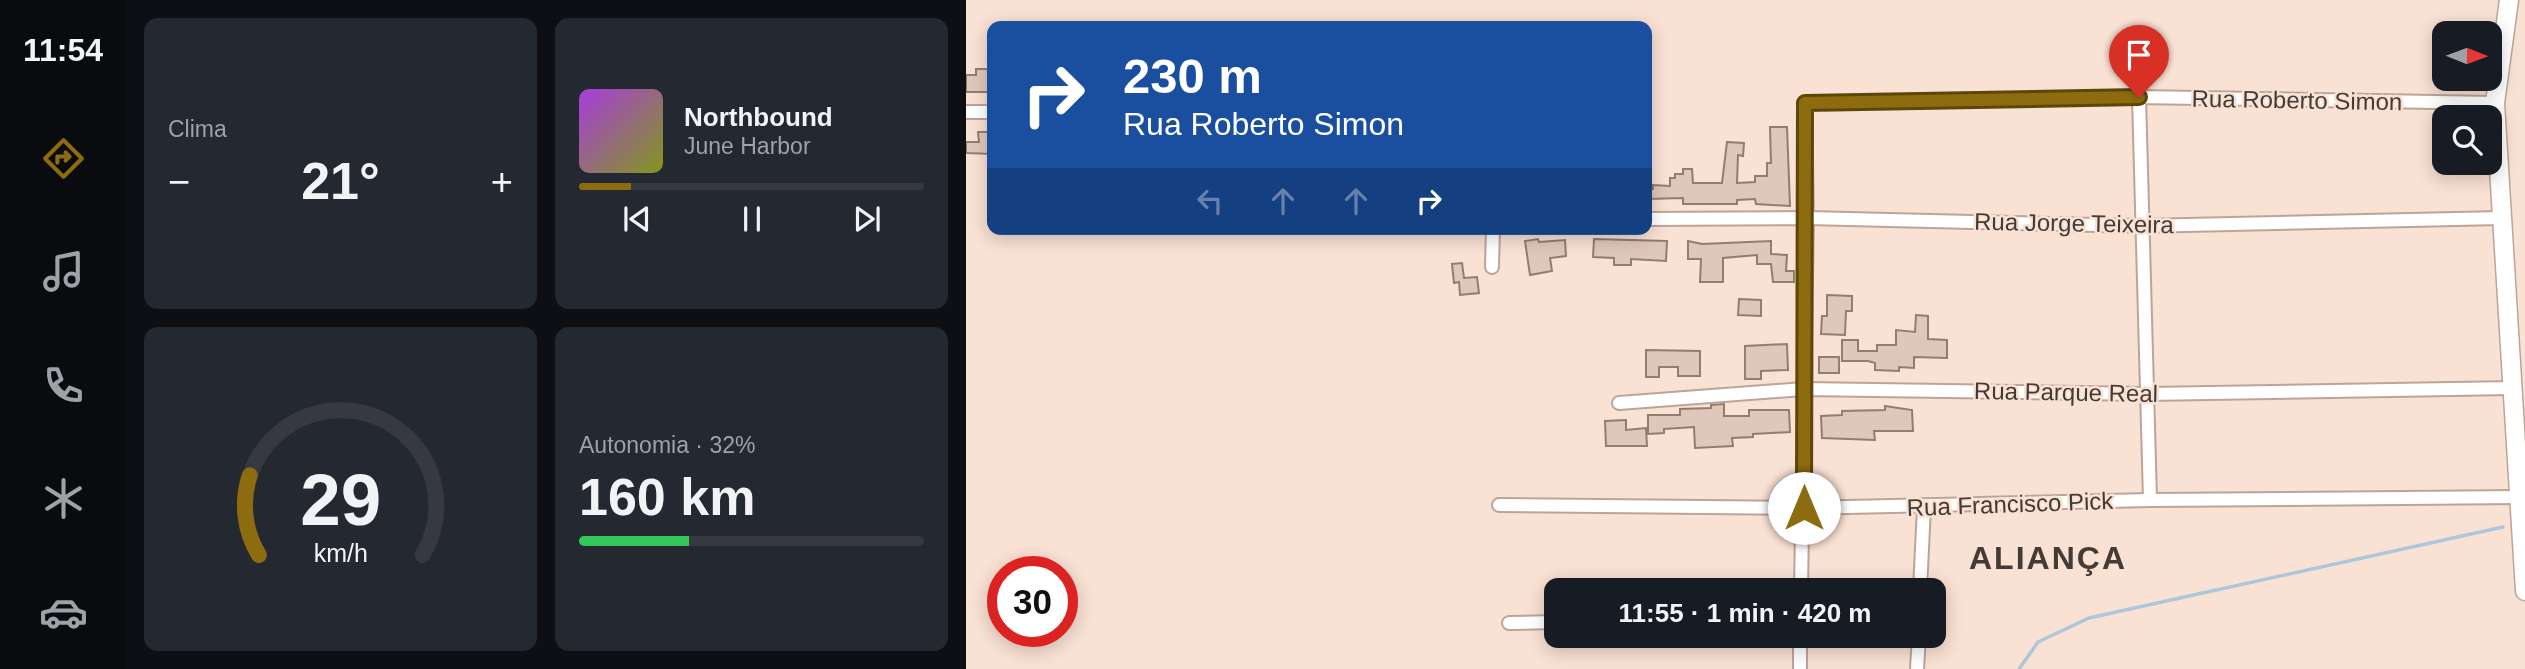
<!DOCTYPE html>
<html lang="pt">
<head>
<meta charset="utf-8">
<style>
  :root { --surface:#171b24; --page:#242831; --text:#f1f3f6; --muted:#9ea1a6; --line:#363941; --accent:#8d6c0f }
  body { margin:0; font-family:Arial,sans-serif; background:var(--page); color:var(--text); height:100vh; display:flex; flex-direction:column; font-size:26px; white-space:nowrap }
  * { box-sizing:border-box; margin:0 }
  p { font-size:23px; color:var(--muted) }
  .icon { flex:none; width:38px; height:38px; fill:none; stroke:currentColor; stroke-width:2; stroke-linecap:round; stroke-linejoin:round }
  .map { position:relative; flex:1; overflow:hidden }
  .sheet { display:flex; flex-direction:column; gap:18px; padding:18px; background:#0d0f14; width:840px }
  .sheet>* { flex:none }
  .hud { position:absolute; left:21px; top:21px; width:665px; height:214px; border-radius:14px; box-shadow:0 4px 18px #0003; background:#1a4fa0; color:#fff; overflow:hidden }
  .needle { width:46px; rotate:91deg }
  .fabs { position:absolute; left:1466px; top:21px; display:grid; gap:14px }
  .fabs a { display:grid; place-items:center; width:70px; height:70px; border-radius:14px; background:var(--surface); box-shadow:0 4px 18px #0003; font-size:35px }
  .speed { position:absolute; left:21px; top:556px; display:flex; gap:14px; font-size:35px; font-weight:700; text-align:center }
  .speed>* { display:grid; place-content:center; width:91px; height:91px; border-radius:50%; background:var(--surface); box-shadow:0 4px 18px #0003; line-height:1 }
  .speed .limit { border:10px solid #d22; background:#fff; color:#111 }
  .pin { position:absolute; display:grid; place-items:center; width:60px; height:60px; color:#fff; margin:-72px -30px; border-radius:50% 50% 50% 0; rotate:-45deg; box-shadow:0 0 7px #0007 }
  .pin .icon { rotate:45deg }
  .me { position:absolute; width:77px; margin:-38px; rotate:0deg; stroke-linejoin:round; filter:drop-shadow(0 0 5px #0008) }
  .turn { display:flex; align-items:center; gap:24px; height:147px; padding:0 21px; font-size:32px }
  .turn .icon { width:91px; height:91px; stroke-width:2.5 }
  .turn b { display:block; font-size:49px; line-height:60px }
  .lanes { display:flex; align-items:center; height:66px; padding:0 21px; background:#0003; justify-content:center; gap:35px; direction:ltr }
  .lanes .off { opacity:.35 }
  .big { font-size:52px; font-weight:600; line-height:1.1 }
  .sheet .widget { flex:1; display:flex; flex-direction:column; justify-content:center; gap:10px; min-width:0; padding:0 24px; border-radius:14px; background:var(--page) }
  .sheet .dial { align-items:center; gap:0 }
  .dial svg { height:182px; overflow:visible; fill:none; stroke:var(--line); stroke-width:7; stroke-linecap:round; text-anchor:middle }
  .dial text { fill:var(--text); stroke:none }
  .song { display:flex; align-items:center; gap:21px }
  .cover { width:84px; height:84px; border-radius:10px; background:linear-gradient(135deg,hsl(280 70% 55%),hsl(70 70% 35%)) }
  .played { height:7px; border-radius:4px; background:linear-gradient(90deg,var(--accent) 15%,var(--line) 15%) }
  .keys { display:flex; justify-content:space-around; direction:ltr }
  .heat { display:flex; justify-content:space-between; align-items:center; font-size:38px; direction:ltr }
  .charge { height:10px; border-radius:5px; background:linear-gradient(90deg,#34c759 32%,var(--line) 0) }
  .sheet .tiles { flex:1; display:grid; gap:18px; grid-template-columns:repeat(2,1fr) }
  .trip { position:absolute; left:578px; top:578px; width:402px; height:70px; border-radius:14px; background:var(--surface); box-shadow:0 4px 18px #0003; font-weight:600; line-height:70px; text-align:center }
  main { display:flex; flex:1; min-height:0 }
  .dock { display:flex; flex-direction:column; width:126px; justify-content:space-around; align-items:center; background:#090b0e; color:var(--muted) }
  .dock .icon { width:49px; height:49px }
  .dock .active { color:var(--accent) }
  .dock b { font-size:32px; color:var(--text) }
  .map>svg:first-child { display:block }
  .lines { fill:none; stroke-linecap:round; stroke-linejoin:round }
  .stream { stroke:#acc6da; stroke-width:3.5 }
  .building { fill:#dfc7ba; stroke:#927d70; stroke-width:2 }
  .street-casing { stroke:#bca598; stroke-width:16 }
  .secondary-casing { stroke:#bca598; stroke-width:21 }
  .street { stroke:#fff; stroke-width:12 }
  .secondary { stroke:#fff; stroke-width:18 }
  .route-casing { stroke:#5c460a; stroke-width:18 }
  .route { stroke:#8d6c0f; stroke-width:12 }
  .labels { text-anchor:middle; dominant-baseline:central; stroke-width:5; stroke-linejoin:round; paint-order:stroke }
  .street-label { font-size:24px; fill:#443b35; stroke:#f9e1d3 }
  .district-label { font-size:32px; font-weight:bold; letter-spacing:2px; fill:#443b35; stroke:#f9e1d3 }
</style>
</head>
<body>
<main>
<nav class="dock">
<b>11:54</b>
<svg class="icon active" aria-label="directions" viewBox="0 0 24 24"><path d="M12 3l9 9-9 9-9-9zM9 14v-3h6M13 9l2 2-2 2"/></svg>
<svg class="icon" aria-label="music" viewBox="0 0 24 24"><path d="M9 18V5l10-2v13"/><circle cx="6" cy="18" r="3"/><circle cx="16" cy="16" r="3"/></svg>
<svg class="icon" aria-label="phone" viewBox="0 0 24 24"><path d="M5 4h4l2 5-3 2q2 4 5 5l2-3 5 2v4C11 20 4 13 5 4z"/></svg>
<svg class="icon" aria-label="climate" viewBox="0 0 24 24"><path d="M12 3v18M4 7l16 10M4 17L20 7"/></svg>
<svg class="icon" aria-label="car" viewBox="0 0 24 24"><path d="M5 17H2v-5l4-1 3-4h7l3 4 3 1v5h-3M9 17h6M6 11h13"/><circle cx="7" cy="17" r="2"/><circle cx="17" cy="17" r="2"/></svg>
</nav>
<section class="sheet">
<div class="tiles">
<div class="widget"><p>Clima</p>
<div class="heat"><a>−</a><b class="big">21°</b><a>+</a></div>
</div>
<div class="widget">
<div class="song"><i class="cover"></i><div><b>Northbound</b><p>June Harbor</p></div></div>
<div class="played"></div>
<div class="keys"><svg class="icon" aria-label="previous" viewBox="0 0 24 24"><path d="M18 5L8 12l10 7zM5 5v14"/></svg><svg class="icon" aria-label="pause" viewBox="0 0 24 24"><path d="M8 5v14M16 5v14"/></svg><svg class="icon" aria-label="next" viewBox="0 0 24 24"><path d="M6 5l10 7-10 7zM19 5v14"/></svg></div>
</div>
<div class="widget dial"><svg viewBox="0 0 100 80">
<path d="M14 69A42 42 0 1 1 86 69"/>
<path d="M14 69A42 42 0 0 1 10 34" stroke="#8d6c0f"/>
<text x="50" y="56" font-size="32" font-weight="700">29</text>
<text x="50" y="72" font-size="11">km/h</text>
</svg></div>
<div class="widget"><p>Autonomia · 32%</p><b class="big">160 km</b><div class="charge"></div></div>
</div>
</section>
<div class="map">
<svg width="1559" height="669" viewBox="0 0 1559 669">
  <rect width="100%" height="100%" fill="#f9e1d3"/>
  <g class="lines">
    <polyline class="stream" points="1053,669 1072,642 1123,618 1537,527"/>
  </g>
  <g class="building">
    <polygon points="10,69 26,69 26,92 0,92 0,75 10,75"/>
    <polygon points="804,127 821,127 824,206 790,204 789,199 771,200 771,204 717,204 717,198 681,199 681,189 687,189 687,185 704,186 704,178 709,178 709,174 717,174 717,169 726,169 727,183 756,183 761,142 778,143 777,156 772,155 771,183 789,182 789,176 801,176 801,163 805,163"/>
    <polygon points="12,132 26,132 26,154 0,153 0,142 13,142"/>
    <polygon points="572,239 573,242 599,240 600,256 584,258 586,271 564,275 559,241"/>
    <polygon points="628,239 701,241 700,261 665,259 665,265 648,265 648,258 627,257"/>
    <polygon points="722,241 736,244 805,241 805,254 821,255 820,271 828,271 828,282 807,282 805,264 791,264 791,255 757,258 757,282 734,282 735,259 722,259"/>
    <polygon points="496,263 498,278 511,277 513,293 494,295 493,282 488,283 486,264"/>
    <polygon points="861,295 886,296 886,311 880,311 879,335 855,334 856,316 861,316"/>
    <polygon points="773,299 795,300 795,316 772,315"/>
    <polygon points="950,315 962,316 962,339 981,340 981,358 948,357 948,368 933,367 933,371 909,370 909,363 902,361 876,361 876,340 892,340 892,351 911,351 911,345 930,345 930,330 949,332"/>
    <polygon points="821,344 822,370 795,371 795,379 779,379 779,346"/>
    <polygon points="680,350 734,351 734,376 712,376 712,367 693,367 693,377 680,377"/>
    <rect x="853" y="357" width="20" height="16"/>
    <polygon points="758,404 758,416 783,416 783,410 823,410 824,432 787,434 787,437 766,438 767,446 729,448 728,427 698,429 698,433 682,434 682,415 714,415 714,409 745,408 745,405"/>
    <polygon points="919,406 946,410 947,431 908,431 909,440 856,438 855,416 876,415 876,411 919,410"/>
    <polygon points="660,420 660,430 680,428 681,446 640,446 639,421"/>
  </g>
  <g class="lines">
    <defs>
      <g id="street">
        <polyline points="1173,97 1184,500"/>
        <polyline points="0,112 26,112"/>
        <polyline points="681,219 841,218 1175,226 1535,218"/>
        <polyline points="526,267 527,229"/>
        <polyline points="653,403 837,389 1181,394 1547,388"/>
        <polyline points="533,505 838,508 1184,500 1555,497"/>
        <polyline points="835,590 841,218 839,103 1173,97 1529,103"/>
        <polyline points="954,590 958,507"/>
        <polyline points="543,623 590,622"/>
        <polyline points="834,635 834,669"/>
        <polyline points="951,669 953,635"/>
      </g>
      <polyline id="secondary" points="1543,0 1529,103 1559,591"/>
    </defs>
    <use href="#street" class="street-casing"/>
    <use href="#secondary" class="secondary-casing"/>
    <use href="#street" class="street"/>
    <use href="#secondary" class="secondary"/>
  </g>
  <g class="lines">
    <defs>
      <polyline id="route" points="838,508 839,103 1173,97"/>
    </defs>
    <use href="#route" class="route-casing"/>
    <use href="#route" class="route"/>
  </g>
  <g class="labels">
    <g class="street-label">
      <text transform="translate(1331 100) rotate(1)">Rua Roberto Simon</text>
      <text transform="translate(1108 223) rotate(1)">Rua Jorge Teixeira</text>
      <text transform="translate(1100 392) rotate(1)">Rua Parque Real</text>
      <text transform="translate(1044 504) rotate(-2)">Rua Francisco Pick</text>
    </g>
    <g class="district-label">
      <text x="1082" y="558">ALIANÇA</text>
    </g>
  </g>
</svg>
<div class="fabs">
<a><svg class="needle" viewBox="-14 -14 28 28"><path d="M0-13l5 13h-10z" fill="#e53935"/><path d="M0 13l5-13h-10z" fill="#9ea1a6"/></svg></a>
<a><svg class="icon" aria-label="search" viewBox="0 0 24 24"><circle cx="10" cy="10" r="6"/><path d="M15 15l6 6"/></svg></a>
</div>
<div class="speed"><div class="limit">30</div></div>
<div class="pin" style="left:1173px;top:97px;background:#d93025"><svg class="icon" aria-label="arrive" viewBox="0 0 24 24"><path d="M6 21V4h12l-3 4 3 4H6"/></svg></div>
<svg class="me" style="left:838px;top:508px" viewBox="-20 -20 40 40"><circle r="19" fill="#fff"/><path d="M0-13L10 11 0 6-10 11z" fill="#8d6c0f"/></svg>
<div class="trip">11:55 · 1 min · 420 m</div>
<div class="hud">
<div class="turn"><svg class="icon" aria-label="right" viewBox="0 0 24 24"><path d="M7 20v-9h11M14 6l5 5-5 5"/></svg><div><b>230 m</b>Rua Roberto Simon</div></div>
<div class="lanes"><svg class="icon off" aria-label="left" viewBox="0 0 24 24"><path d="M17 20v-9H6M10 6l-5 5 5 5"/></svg><svg class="icon off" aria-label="ahead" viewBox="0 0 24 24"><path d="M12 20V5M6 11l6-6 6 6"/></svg><svg class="icon off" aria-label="ahead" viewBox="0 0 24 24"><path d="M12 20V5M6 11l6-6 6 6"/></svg><svg class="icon" aria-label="right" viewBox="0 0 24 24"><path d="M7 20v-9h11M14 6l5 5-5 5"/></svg></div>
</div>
</div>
</main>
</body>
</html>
